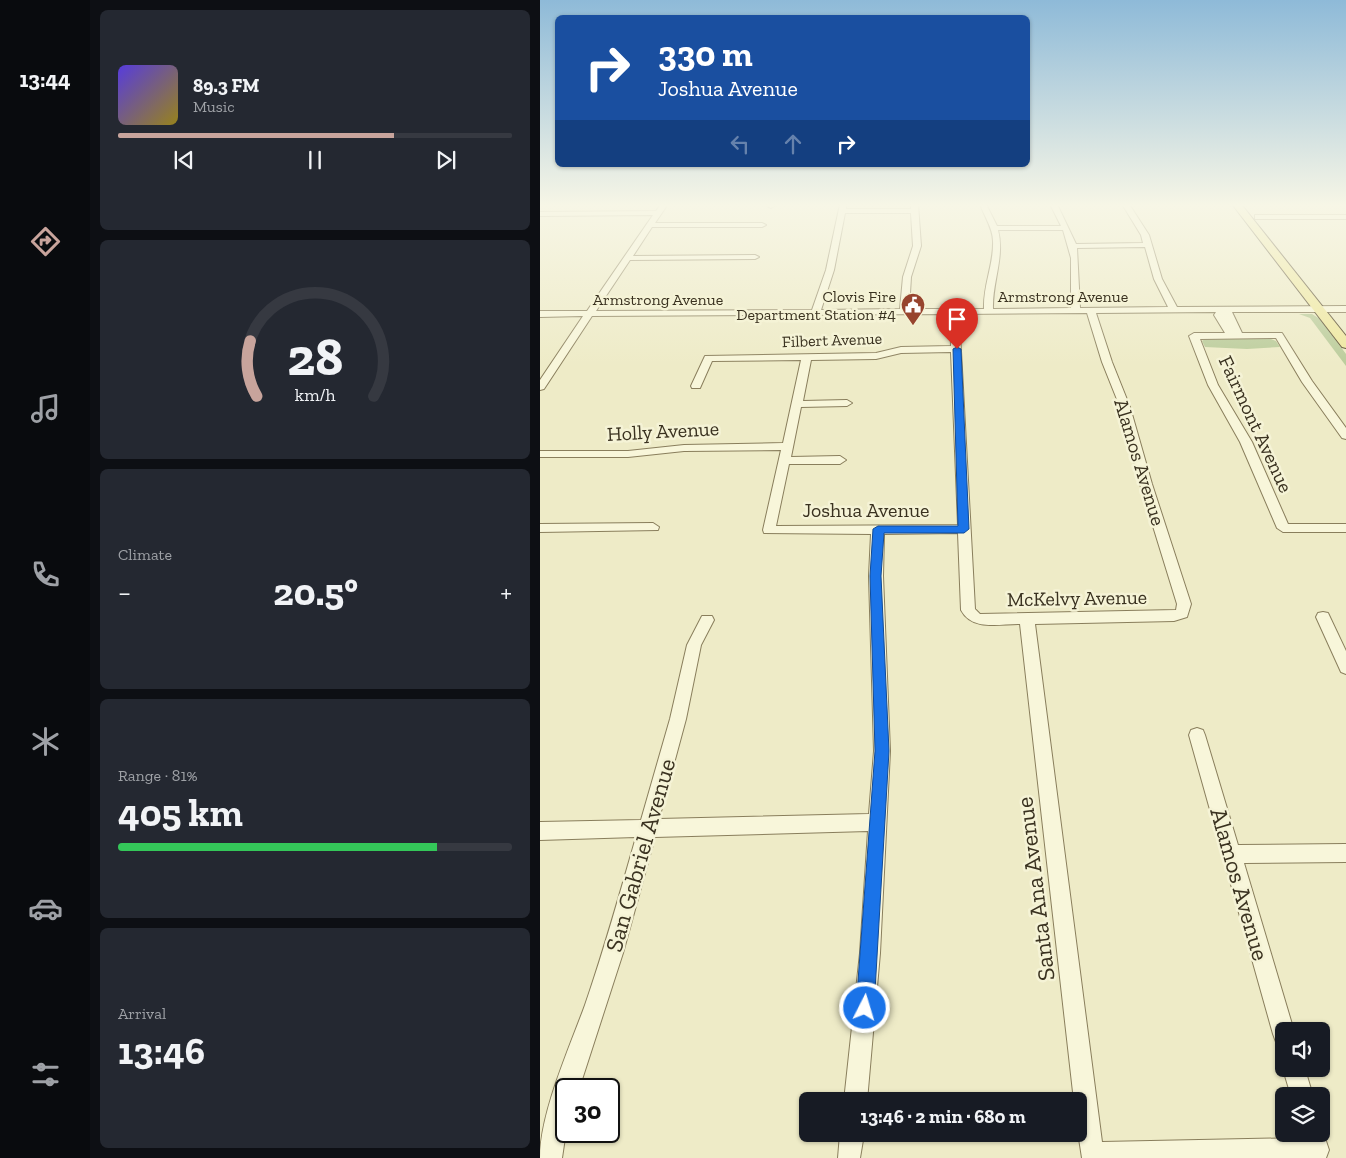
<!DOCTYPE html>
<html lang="en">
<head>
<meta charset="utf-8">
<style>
  :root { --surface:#171b24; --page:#242831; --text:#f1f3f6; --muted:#9ea1a6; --line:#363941; --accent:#c8a49c }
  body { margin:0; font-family:"Zilla Slab",serif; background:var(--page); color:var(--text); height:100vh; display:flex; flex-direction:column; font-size:19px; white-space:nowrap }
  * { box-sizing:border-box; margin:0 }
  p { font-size:16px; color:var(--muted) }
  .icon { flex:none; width:28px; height:28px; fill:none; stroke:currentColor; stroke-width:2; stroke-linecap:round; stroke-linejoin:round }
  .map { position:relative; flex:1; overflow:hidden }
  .details { display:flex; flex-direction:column; gap:10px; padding:10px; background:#0d0f14; width:450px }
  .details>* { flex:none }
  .banner { position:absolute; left:15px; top:15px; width:475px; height:152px; border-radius:8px; box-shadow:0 1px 4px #0004; background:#1a4fa0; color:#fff; overflow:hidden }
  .controls { position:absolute; left:735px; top:1022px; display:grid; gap:10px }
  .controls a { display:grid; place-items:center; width:55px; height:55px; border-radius:8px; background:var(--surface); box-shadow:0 1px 4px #0004; font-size:25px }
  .speed { position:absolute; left:15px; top:1078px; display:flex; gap:10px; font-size:25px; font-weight:700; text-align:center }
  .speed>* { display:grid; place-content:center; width:65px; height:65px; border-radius:50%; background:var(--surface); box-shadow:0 1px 4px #0004; line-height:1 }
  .speed .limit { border:2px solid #111; border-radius:8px; background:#fff; color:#111 }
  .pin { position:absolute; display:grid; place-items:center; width:42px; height:42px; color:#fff; margin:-51px -21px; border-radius:50% 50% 50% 0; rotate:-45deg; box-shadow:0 0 5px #0007 }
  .pin .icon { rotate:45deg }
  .me { position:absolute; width:55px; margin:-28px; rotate:5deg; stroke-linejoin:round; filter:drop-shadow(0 0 4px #0008) }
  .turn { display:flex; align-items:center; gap:18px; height:105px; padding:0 20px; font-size:22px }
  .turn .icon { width:65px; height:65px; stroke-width:2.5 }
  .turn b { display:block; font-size:35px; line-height:42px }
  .lanes { display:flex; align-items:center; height:48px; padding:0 20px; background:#0003; justify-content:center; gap:25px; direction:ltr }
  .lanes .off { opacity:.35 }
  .big { font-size:38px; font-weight:700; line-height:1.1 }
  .details .card { flex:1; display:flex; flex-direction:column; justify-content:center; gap:8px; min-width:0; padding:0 18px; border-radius:8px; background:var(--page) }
  .details .dial { align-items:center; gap:0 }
  .dial svg { height:130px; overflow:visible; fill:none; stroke:var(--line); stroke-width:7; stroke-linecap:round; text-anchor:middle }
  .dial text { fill:var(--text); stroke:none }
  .song { display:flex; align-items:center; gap:15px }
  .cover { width:60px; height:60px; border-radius:8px; background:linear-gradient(135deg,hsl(250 70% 55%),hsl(50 70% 35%)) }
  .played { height:5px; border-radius:2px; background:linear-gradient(90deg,var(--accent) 70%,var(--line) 70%) }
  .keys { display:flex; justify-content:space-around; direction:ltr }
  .heat { display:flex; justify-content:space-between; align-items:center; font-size:28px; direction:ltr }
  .charge { height:8px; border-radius:4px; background:linear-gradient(90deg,#34c759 81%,var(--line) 0) }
  .trip { position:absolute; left:259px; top:1092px; width:288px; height:50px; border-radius:8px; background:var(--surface); box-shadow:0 1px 4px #0004; font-weight:700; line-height:50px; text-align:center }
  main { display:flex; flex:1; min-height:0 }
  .menu { display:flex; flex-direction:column; width:90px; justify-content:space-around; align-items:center; background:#090b0e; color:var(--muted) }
  .menu .icon { width:35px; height:35px }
  .menu .selected { color:var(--accent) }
  .menu b { font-size:22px; color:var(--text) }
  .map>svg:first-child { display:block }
  .green { fill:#bbcc9b }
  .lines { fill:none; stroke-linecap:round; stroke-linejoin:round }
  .minor-casing { stroke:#897e5c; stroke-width:2 }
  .major-casing { stroke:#574b30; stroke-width:2 }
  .minor { fill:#f8f6da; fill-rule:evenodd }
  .major { fill:#efe8a0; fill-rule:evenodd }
  .route { fill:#1a73e8; stroke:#114b97 }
  .labels { text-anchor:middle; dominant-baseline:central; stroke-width:5; stroke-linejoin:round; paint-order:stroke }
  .far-poi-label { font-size:16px; fill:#3a3220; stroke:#f5f3d6; text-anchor:end }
  .far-street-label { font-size:16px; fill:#3a3220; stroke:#f5f3d6 }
  .street-label { font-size:20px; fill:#3a3220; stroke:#f5f3d6 }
  .near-street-label { font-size:24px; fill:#3a3220; stroke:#f5f3d6 }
</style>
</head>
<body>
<main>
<nav class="menu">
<b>13:44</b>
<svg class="icon selected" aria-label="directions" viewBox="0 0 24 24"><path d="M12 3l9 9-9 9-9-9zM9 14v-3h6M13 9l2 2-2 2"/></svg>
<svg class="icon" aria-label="music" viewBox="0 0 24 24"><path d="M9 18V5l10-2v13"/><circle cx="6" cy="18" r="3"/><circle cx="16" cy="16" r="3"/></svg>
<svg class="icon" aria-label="phone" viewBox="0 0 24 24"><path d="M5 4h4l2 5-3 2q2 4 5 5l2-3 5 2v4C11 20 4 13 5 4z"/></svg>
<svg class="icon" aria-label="climate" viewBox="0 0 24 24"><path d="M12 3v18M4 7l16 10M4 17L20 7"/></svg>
<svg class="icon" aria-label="car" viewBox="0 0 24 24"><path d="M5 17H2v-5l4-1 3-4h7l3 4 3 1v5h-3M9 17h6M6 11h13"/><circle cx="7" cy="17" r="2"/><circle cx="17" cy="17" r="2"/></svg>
<svg class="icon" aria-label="filters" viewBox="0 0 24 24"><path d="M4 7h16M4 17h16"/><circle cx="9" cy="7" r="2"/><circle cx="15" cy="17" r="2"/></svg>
</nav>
<section class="details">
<div class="card">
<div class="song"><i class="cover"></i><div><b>89.3 FM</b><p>Music</p></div></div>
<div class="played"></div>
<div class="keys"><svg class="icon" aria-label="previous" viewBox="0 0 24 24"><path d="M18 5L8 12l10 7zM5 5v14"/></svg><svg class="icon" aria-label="pause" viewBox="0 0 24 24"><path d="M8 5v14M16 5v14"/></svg><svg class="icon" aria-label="next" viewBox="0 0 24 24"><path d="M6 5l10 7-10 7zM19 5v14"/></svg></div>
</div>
<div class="card dial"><svg viewBox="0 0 100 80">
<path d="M14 69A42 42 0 1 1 86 69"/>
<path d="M14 69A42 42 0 0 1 10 35" stroke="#c8a49c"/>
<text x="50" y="56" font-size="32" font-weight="700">28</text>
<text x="50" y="72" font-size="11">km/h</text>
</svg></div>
<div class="card"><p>Climate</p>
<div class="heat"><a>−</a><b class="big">20.5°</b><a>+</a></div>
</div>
<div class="card"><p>Range · 81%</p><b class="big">405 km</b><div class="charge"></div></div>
<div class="card"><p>Arrival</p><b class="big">13:46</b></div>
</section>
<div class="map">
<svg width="806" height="1158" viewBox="0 0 806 1158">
  <rect width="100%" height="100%" fill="#eeebc7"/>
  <g class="green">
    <polygon points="759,314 772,314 780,319 806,354 806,366 770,318"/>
    <polygon points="665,339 731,339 736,341 740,347 707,349 665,347 662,341"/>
  </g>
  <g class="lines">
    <defs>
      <g id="minor">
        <path d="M 121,204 L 128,204 L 115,223 L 222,223 L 226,225 L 222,227 L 112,227 L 93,256 L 215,255 L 219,257 L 215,259 L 90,260 L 56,311 L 272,310 L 286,270 L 300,204 L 306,204 L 306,209 L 371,209 L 371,204 L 378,204 L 381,246 L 371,277 L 369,309 L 444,309 C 443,285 454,264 453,241 C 453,228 444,216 440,204 L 446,204 L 457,226 L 521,226 L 510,204 L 517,204 L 536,244 L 603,243 L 601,235 L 582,204 L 589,204 L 609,235 L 622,279 L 637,307 L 806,306 L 806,312 L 692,312 L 702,333 L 742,333 L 772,381 L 806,428 L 806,439 L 802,438 L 762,382 L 736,338 L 660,339 L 678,385 L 712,442 L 748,524 L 806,524 L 806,532 L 743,532 L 737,528 L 700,442 L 668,385 L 649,336 L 654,333 L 685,333 L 674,315 L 676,312 L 556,313 L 572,362 L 590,407 L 612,484 L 651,604 L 647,617 L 634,621 L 495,624 L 562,1142 L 762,1138 L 761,1134 L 781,1134 L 781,1126 L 789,1150 L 786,1158 L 542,1158 L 538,1132 L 538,1101 L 534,1101 L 480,624 C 459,624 432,631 421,610 L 418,533 L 344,534 L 343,576 L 350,751 L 340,953 L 327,1101 L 304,1101 L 320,953 L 328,831 L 115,837 L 83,953 L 39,1089 L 26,1089 L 26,1131 L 22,1158 L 0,1158 C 0,1113 29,1049 45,1005 C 64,950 80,893 96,837 L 0,840 L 0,822 L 101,820 L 130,719 L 147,645 L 162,616 L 172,616 L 174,620 L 161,645 L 146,719 L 119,819 L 329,814 L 334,751 L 329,576 L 331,534 L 224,533 L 223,530 L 241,450 L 144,451 L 88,457 L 0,457 L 0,451 L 88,451 L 144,445 L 243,443 L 261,360 L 172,361 L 160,388 L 152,388 L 151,386 L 165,356 L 336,353 L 361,347 L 411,346 L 410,314 L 52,316 L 4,389 L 0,390 L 0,380 L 43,316 L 0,317 L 0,311 L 47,311 L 113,215 L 0,216 L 0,212 L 116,211 ZM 305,213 L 371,213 L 373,246 L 363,277 L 360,309 L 281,310 L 294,270 ZM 458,230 L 523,230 L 531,258 L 531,308 L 453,309 C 452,282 465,257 458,230 ZM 605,247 L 614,279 L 628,307 L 540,308 L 537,248 ZM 547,313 L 562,362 L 580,407 L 600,484 L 637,604 L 636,610 L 440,614 L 435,609 L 419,314 ZM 411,352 L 418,525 L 236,526 L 249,464 L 300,464 L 306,460 L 300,456 L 251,457 L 261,407 L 307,406 L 312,403 L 307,400 L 263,401 L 271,360 L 336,359 L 361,353 Z"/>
        <polygon points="230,204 238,204 231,208 227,206"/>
        <rect x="715" y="215" width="91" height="4"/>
        <polygon points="113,523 119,527 118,530 0,532 0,524"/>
        <polygon points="783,612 788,613 806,651 806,674 801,672 776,617 778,613"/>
        <polygon points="657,728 663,730 665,735 698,845 806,844 806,862 704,863 754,1031 744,1031 744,1045 736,1042 733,1034 649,735 651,730"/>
        <polygon points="744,1067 744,1069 765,1069 773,1096 751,1096 743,1069"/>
        <polygon points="300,1134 324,1134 320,1158 298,1158"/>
      </g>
      <polygon id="major" points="692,204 701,204 806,336 806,348 802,347"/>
    </defs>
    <use href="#minor" class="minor-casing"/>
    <use href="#major" class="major-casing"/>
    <use href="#minor" class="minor"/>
    <use href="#major" class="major"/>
  </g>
  <linearGradient id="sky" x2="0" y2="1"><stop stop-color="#8ebad8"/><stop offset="0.56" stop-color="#f7f6e6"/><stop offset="1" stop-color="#f7f6e6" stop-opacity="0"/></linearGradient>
  <rect width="806" height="366" fill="url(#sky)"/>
  <polygon class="route" points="417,347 421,349 429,529 424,533 344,533 341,576 349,751 334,1008 331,1014 325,1017 318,1014 316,1008 335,751 330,576 333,529 338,526 418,526 413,349"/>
  <defs>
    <symbol id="civic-pin" viewBox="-11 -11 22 30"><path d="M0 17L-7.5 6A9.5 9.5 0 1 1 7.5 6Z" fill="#97442e" stroke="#f5f3d6"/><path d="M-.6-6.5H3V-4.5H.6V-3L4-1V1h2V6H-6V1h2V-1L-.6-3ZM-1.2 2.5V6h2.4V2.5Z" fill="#fff"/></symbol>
  </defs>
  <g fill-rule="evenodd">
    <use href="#civic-pin" x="359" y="291" width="28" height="38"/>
  </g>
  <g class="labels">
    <g class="far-poi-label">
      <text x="356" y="296">Clovis Fire<tspan x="356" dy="18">Department Station #4</tspan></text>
    </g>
    <g class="far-street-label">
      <text x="523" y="296">Armstrong Avenue</text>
      <text x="118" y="299">Armstrong Avenue</text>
      <text transform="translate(292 340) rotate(-2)">Filbert Avenue</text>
    </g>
    <g class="street-label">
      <text transform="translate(716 424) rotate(65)">Fairmont Avenue</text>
      <text transform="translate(123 431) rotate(-3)">Holly Avenue</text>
      <text transform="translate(600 462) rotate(73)">Alamos Avenue</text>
      <text x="326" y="510">Joshua Avenue</text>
      <text transform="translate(537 598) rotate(-1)">McKelvy Avenue</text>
    </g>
    <g class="near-street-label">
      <text transform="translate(100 855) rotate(-74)">San Gabriel Avenue</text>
      <text transform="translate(700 884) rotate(74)">Alamos Avenue</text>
      <text transform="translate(495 889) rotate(-97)">Santa Ana Avenue</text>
    </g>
  </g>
</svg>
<div class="controls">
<a><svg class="icon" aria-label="sound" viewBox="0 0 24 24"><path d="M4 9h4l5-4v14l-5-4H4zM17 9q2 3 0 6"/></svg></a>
<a><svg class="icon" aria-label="layers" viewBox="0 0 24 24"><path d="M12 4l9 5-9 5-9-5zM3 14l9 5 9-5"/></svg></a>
</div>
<div class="speed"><div class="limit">30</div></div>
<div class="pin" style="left:417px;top:349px;background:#d93025"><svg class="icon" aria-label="arrive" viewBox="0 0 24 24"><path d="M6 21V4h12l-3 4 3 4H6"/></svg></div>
<svg class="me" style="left:325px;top:1008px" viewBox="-20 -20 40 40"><circle r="17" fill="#1a73e8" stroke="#fff" stroke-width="3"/><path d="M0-11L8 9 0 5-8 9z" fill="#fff"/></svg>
<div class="trip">13:46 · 2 min · 680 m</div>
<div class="banner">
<div class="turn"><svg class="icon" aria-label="right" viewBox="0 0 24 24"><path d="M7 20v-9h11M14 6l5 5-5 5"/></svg><div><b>330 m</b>Joshua Avenue</div></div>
<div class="lanes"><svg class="icon off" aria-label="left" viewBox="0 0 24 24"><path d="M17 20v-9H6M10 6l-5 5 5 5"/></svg><svg class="icon off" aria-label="ahead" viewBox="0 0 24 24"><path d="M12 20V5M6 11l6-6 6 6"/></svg><svg class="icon" aria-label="right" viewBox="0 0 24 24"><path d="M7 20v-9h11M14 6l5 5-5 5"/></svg></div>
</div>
</div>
</main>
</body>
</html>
